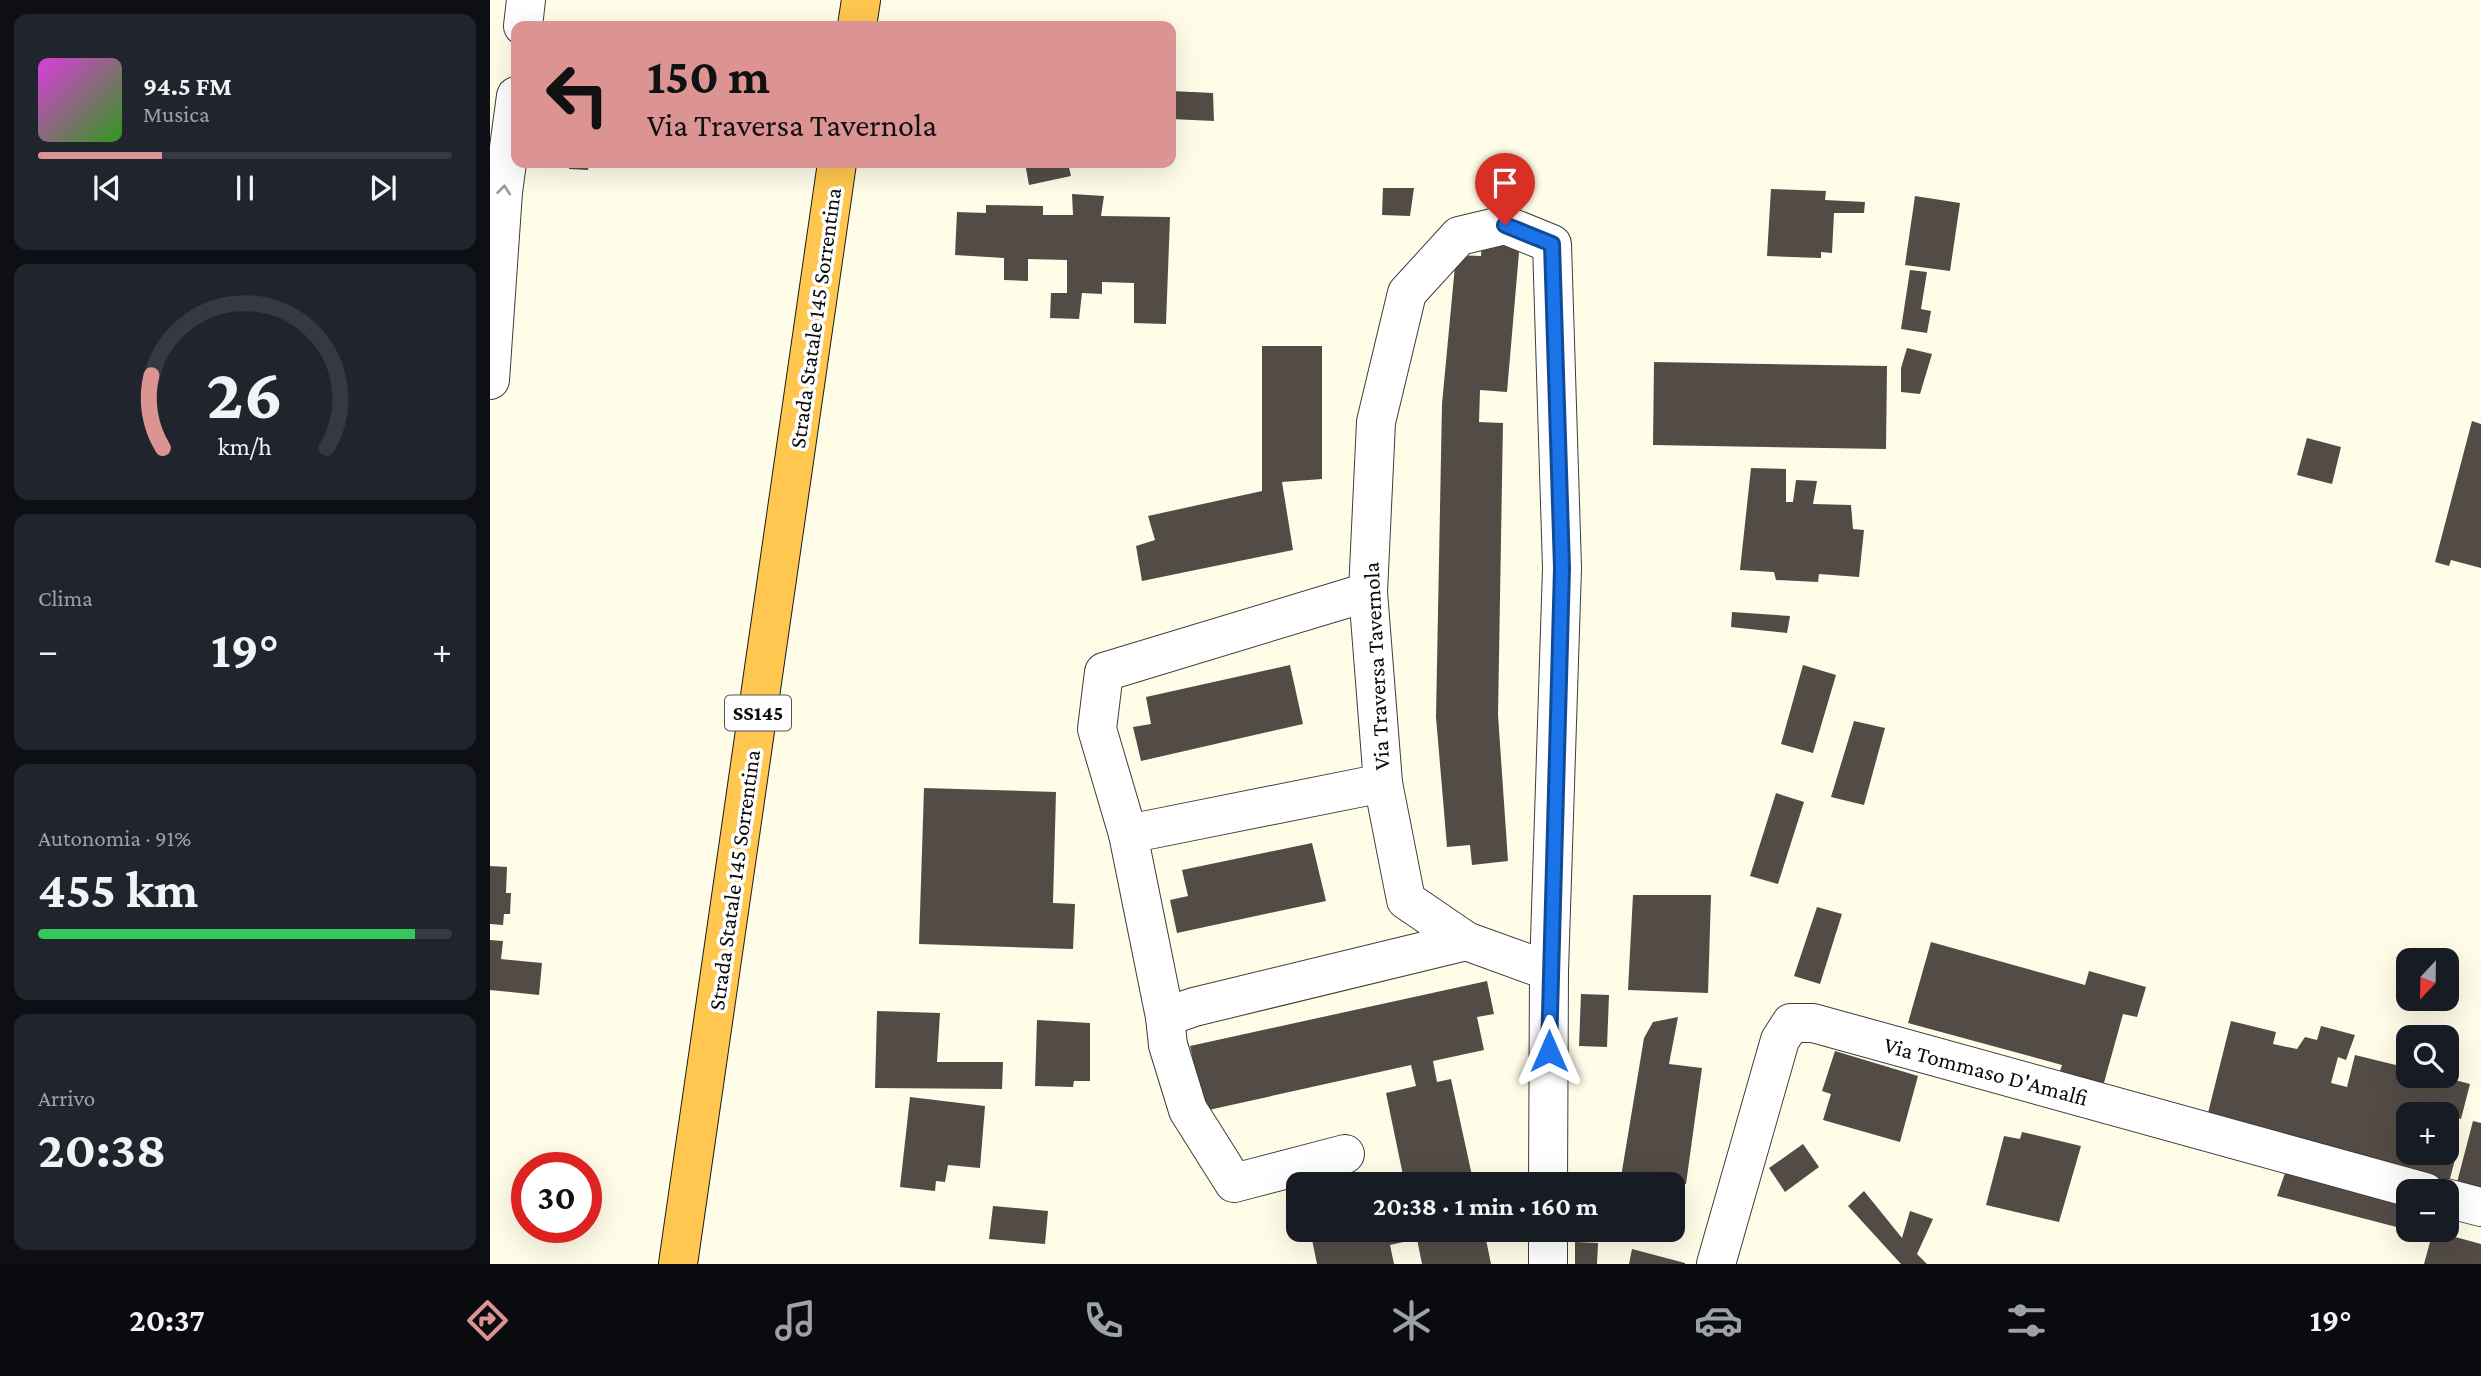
<!DOCTYPE html>
<html lang="it">
<head>
<meta charset="utf-8">
<style>
  :root { --surface:#171b24; --page:#20242c; --text:#f1f3f6; --muted:#9ea1a6; --line:#363941; --accent:#dc9493 }
  body { margin:0; font-family:"Crimson Pro",serif; background:var(--page); color:var(--text); height:100vh; display:flex; flex-direction:column; font-size:26px; white-space:nowrap }
  * { box-sizing:border-box; margin:0 }
  p { font-size:23px; color:var(--muted) }
  .icon { flex:none; width:38px; height:38px; fill:none; stroke:currentColor; stroke-width:2; stroke-linecap:round; stroke-linejoin:round }
  .map { position:relative; flex:1; overflow:hidden }
  .panel { display:flex; flex-direction:column; gap:14px; padding:14px; background:#0d0f14; width:490px }
  .panel>* { flex:none }
  .hud { position:absolute; left:21px; top:21px; width:665px; height:147px; border-radius:14px; box-shadow:0 7px 28px #0002; background:#dc9493; color:#111; overflow:hidden }
  .needle { width:46px; rotate:202deg }
  .controls { position:absolute; left:1906px; top:948px; display:grid; gap:14px }
  .controls a { display:grid; place-items:center; width:63px; height:63px; border-radius:14px; background:var(--surface); box-shadow:0 7px 28px #0002; font-size:35px }
  .speed { position:absolute; left:21px; top:1152px; display:flex; gap:14px; font-size:35px; font-weight:700; text-align:center }
  .speed>* { display:grid; place-content:center; width:91px; height:91px; border-radius:50%; background:var(--surface); box-shadow:0 7px 28px #0002; line-height:1 }
  .speed .limit { border:10px solid #d22; background:#fff; color:#111 }
  .pin { position:absolute; display:grid; place-items:center; width:60px; height:60px; color:#fff; margin:-72px -30px; border-radius:50% 50% 50% 0; rotate:-45deg; box-shadow:0 0 7px #0007 }
  .pin .icon { rotate:45deg }
  .me { position:absolute; width:77px; margin:-38px; rotate:0deg; stroke-linejoin:round; filter:drop-shadow(0 0 5px #0008) }
  .turn { display:flex; align-items:center; gap:24px; height:147px; padding:0 21px; font-size:32px }
  .turn .icon { width:91px; height:91px; stroke-width:2.5 }
  .turn b { display:block; font-size:49px; line-height:60px }
  .big { font-size:52px; font-weight:700; line-height:1.1 }
  .panel .tile { flex:1; display:flex; flex-direction:column; justify-content:center; gap:10px; min-width:0; padding:0 24px; border-radius:14px; background:var(--page) }
  .panel .dial { align-items:center; gap:0 }
  .dial svg { height:182px; overflow:visible; fill:none; stroke:var(--line); stroke-width:7; stroke-linecap:round; text-anchor:middle }
  .dial text { fill:var(--text); stroke:none }
  .song { display:flex; align-items:center; gap:21px }
  .cover { width:84px; height:84px; border-radius:10px; background:linear-gradient(135deg,hsl(300 70% 55%),hsl(110 70% 35%)) }
  .played { height:7px; border-radius:4px; background:linear-gradient(90deg,var(--accent) 30%,var(--line) 30%) }
  .keys { display:flex; justify-content:space-around; direction:ltr }
  .heat { display:flex; justify-content:space-between; align-items:center; font-size:38px; direction:ltr }
  .charge { height:10px; border-radius:5px; background:linear-gradient(90deg,#34c759 91%,var(--line) 0) }
  .trip { position:absolute; left:796px; top:1172px; width:399px; height:70px; border-radius:14px; background:var(--surface); box-shadow:0 7px 28px #0002; font-weight:700; line-height:70px; text-align:center }
  .tab-bar { display:flex; height:112px; justify-content:space-around; align-items:center; background:#090b0e; color:var(--muted) }
  .tab-bar .icon { width:49px; height:49px }
  .tab-bar .selected { color:var(--accent) }
  .tab-bar b { font-size:32px; color:var(--text) }
  main { display:flex; flex:1; min-height:0 }
  .map>svg:first-child { display:block }
  .building { fill:#534c46 }
  .lines { fill:none; stroke-linecap:round; stroke-linejoin:round }
  .minor-casing { stroke:#3d3d3d; stroke-width:40 }
  .trunk-casing { stroke:#1b1b1b; stroke-width:40 }
  .minor { stroke:#fff; stroke-width:38 }
  .trunk { stroke:#ffc74f; stroke-width:38 }
  .oneway { stroke:#9d9d9d }
  .route-casing { stroke:#114b97; stroke-width:18 }
  .route { stroke:#1a73e8; stroke-width:12 }
  .labels { text-anchor:middle; dominant-baseline:central; stroke-width:7; stroke-linejoin:round; paint-order:stroke }
  .shield { fill:#fff; stroke:#545454; stroke-width:2 }
  .shield-label { font-size:21px; font-weight:bold; fill:#0a0a0a }
  .street-label { font-size:23px; fill:#0a0a0a; stroke:#fff }
</style>
</head>
<body>
<main>
<section class="panel">
<div class="tile">
<div class="song"><i class="cover"></i><div><b>94.5 FM</b><p>Musica</p></div></div>
<div class="played"></div>
<div class="keys"><svg class="icon" aria-label="previous" viewBox="0 0 24 24"><path d="M18 5L8 12l10 7zM5 5v14"/></svg><svg class="icon" aria-label="pause" viewBox="0 0 24 24"><path d="M8 5v14M16 5v14"/></svg><svg class="icon" aria-label="next" viewBox="0 0 24 24"><path d="M6 5l10 7-10 7zM19 5v14"/></svg></div>
</div>
<div class="tile dial"><svg viewBox="0 0 100 80">
<path d="M14 69A42 42 0 1 1 86 69"/>
<path d="M14 69A42 42 0 0 1 9 37" stroke="#dc9493"/>
<text x="50" y="56" font-size="32" font-weight="700">26</text>
<text x="50" y="72" font-size="11">km/h</text>
</svg></div>
<div class="tile"><p>Clima</p>
<div class="heat"><a>−</a><b class="big">19°</b><a>+</a></div>
</div>
<div class="tile"><p>Autonomia · 91%</p><b class="big">455 km</b><div class="charge"></div></div>
<div class="tile"><p>Arrivo</p><b class="big">20:38</b></div>
</section>
<div class="map">
<svg width="1991" height="1264" viewBox="0 0 1991 1264">
  <rect width="100%" height="100%" fill="#fffce8"/>
  <g class="building">
    <polygon points="681,91 723,93 724,121 681,119"/>
    <polygon points="79,163 99,163 98,170 79,169"/>
    <polygon points="535,163 578,163 581,176 539,185"/>
    <polygon points="893,188 924,188 920,216 892,215"/>
    <polygon points="1281,189 1336,191 1335,200 1375,202 1374,213 1344,213 1342,253 1331,252 1331,258 1277,256"/>
    <polygon points="582,194 614,196 611,216 680,217 676,324 644,323 644,283 612,282 612,294 592,293 589,319 560,318 561,293 577,293 577,260 538,259 538,281 514,280 514,258 465,255 467,212 496,213 496,205 553,206 553,215 583,215"/>
    <polygon points="1425,196 1470,203 1460,271 1415,265"/>
    <polygon points="992,238 1030,241 1017,392 990,390 989,422 1013,423 1008,715 1018,861 982,865 980,845 957,847 946,717 952,404 966,255 991,256"/>
    <polygon points="1420,270 1437,272 1431,309 1441,311 1437,333 1411,329"/>
    <polygon points="772,346 832,346 832,479 792,482 803,550 652,581 646,546 665,540 658,516 772,491"/>
    <polygon points="1417,348 1442,354 1430,394 1411,392 1411,368"/>
    <polygon points="1164,362 1397,366 1396,449 1163,445"/>
    <polygon points="1982,421 1991,424 1991,568 1961,560 1959,566 1945,562"/>
    <polygon points="1817,438 1851,447 1842,484 1807,475"/>
    <polygon points="1261,468 1296,469 1296,502 1303,502 1306,480 1327,481 1323,504 1361,505 1363,529 1374,530 1369,577 1329,574 1328,582 1286,580 1284,572 1250,570"/>
    <polygon points="1242,612 1300,616 1297,633 1241,627"/>
    <polygon points="800,665 813,724 651,761 643,727 661,724 656,697"/>
    <polygon points="1313,665 1346,675 1323,753 1291,744"/>
    <polygon points="1364,721 1395,728 1374,805 1341,797"/>
    <polygon points="434,788 566,792 563,903 585,904 583,949 429,944"/>
    <polygon points="1286,793 1314,802 1288,884 1260,876"/>
    <polygon points="822,843 836,901 687,933 680,900 698,896 692,870"/>
    <polygon points="0,866 17,867 16,893 21,893 20,914 14,914 13,925 0,924"/>
    <polygon points="1143,895 1221,895 1218,993 1138,990"/>
    <polygon points="1327,907 1352,914 1330,984 1304,976"/>
    <polygon points="0,940 13,941 11,959 52,963 49,995 0,990"/>
    <polygon points="1441,942 1595,985 1599,971 1656,987 1647,1017 1633,1014 1612,1090 1568,1077 1572,1065 1418,1023"/>
    <polygon points="997,981 1004,1014 987,1017 994,1050 943,1061 947,1082 961,1079 984,1185 915,1185 896,1093 926,1086 921,1065 714,1111 700,1046"/>
    <polygon points="1091,994 1119,995 1117,1047 1089,1046"/>
    <polygon points="387,1011 450,1013 447,1062 513,1062 512,1089 385,1088"/>
    <polygon points="1188,1017 1179,1064 1212,1068 1196,1184 1131,1177 1154,1038 1163,1022"/>
    <polygon points="547,1020 600,1023 600,1081 584,1081 583,1087 545,1086"/>
    <polygon points="1741,1021 1786,1032 1783,1044 1807,1049 1815,1037 1827,1040 1831,1026 1865,1035 1856,1060 1848,1057 1841,1083 1857,1087 1865,1055 1918,1068 1918,1076 1950,1076 1980,1084 1971,1119 1956,1115 1918,1115 1918,1153 1956,1153 1956,1130 1966,1133 1961,1150 1967,1152 1959,1182 1831,1144 1717,1117"/>
    <polygon points="1345,1051 1428,1076 1410,1142 1333,1120 1341,1094 1332,1091"/>
    <polygon points="420,1097 495,1106 490,1168 458,1165 455,1182 446,1181 445,1191 410,1187"/>
    <polygon points="1983,1121 1991,1123 1991,1197 1965,1190"/>
    <polygon points="1532,1132 1591,1146 1569,1222 1496,1205 1514,1136 1530,1139"/>
    <polygon points="1313,1144 1329,1167 1295,1192 1279,1168"/>
    <polygon points="1799,1162 1918,1196 1918,1230 1787,1196"/>
    <polygon points="1374,1191 1412,1238 1420,1211 1443,1219 1427,1254 1437,1264 1411,1264 1358,1206"/>
    <polygon points="503,1206 558,1211 555,1244 499,1239"/>
    <polygon points="820,1230 994,1230 1001,1264 932,1264 927,1239 900,1245 904,1264 827,1264"/>
    <polygon points="1943,1231 1991,1244 1991,1264 1934,1264"/>
    <polygon points="1085,1242 1108,1243 1107,1264 1085,1264"/>
    <polygon points="1142,1249 1195,1263 1195,1264 1139,1264"/>
  </g>
  <g class="lines">
    <defs>
      <g id="minor">
        <polyline points="33,26 36,0"/>
        <polyline points="0,380 13,192 26,96"/>
        <polyline points="878,592 614,672 607,729 638,834 893,783"/>
        <polyline points="638,834 675,1017 704,1007 976,941"/>
        <polyline points="675,1017 678,1045 698,1110 744,1183 855,1154"/>
        <polyline points="1058,1185 1059,971 1072,568 1062,244 1015,225 969,236 917,293 886,422 878,592 893,783 916,900 976,941 1059,971"/>
        <polyline points="1956,1198 1991,1207"/>
        <polyline points="1058,1230 1058,1264"/>
        <polyline points="1226,1264 1290,1040 1301,1023 1323,1023 1935,1192"/>
      </g>
      <g id="trunk">
        <polyline points="367,26 371,0"/>
        <polyline points="188,1264 347,163"/>
      </g>
    </defs>
    <use href="#minor" class="minor-casing"/>
    <use href="#trunk" class="trunk-casing"/>
    <use href="#minor" class="minor"/>
    <use href="#trunk" class="trunk"/>
  </g>
  <defs><path id="oneway-chevron" d="M-2-3.5L2.5 0L-2 3.5" fill="none" stroke-width="1.6" stroke-linecap="round" stroke-linejoin="round" transform="scale(1.75)"/></defs>
  <use class="oneway" href="#oneway-chevron" transform="translate(14 190) rotate(-84)"/>
  <g class="lines">
    <defs>
      <polyline id="route" points="1015,225 1062,244 1072,568 1059,1051"/>
    </defs>
    <use href="#route" class="route-casing"/>
    <use href="#route" class="route"/>
  </g>
  <g class="labels">
    <rect class="shield" x="235" y="695.5" width="66" height="35" rx="5"/>
    <g class="shield-label">
      <text x="268" y="713">SS145</text>
    </g>
    <g class="street-label">
      <text transform="translate(325 318) rotate(-82)">Strada Statale 145 Sorrentina</text>
      <text transform="translate(886 666) rotate(-93)">Via Traversa Tavernola</text>
      <text transform="translate(244 880) rotate(-82)">Strada Statale 145 Sorrentina</text>
      <text transform="translate(1496 1071) rotate(15)">Via Tommaso D'Amalfi</text>
    </g>
  </g>
</svg>
<div class="controls">
<a><svg class="needle" viewBox="-14 -14 28 28"><path d="M0-13l5 13h-10z" fill="#e53935"/><path d="M0 13l5-13h-10z" fill="#9ea1a6"/></svg></a>
<a><svg class="icon" aria-label="search" viewBox="0 0 24 24"><circle cx="10" cy="10" r="6"/><path d="M15 15l6 6"/></svg></a>
<a>+</a>
<a>−</a>
</div>
<div class="speed"><div class="limit">30</div></div>
<div class="pin" style="left:1015px;top:225px;background:#d93025"><svg class="icon" aria-label="arrive" viewBox="0 0 24 24"><path d="M6 21V4h12l-3 4 3 4H6"/></svg></div>
<svg class="me" style="left:1059px;top:1051px" viewBox="-20 -20 40 40"><path d="M0-17L14 15 0 8-14 15z" fill="#1a73e8" stroke="#fff" stroke-width="4"/></svg>
<div class="trip">20:38 · 1 min · 160 m</div>
<div class="hud">
<div class="turn"><svg class="icon" aria-label="left" viewBox="0 0 24 24"><path d="M17 20v-9H6M10 6l-5 5 5 5"/></svg><div><b>150 m</b>Via Traversa Tavernola</div></div>
</div>
</div>
</main>
<nav class="tab-bar">
<b>20:37</b>
<svg class="icon selected" aria-label="directions" viewBox="0 0 24 24"><path d="M12 3l9 9-9 9-9-9zM9 14v-3h6M13 9l2 2-2 2"/></svg>
<svg class="icon" aria-label="music" viewBox="0 0 24 24"><path d="M9 18V5l10-2v13"/><circle cx="6" cy="18" r="3"/><circle cx="16" cy="16" r="3"/></svg>
<svg class="icon" aria-label="phone" viewBox="0 0 24 24"><path d="M5 4h4l2 5-3 2q2 4 5 5l2-3 5 2v4C11 20 4 13 5 4z"/></svg>
<svg class="icon" aria-label="climate" viewBox="0 0 24 24"><path d="M12 3v18M4 7l16 10M4 17L20 7"/></svg>
<svg class="icon" aria-label="car" viewBox="0 0 24 24"><path d="M5 17H2v-5l4-1 3-4h7l3 4 3 1v5h-3M9 17h6M6 11h13"/><circle cx="7" cy="17" r="2"/><circle cx="17" cy="17" r="2"/></svg>
<svg class="icon" aria-label="filters" viewBox="0 0 24 24"><path d="M4 7h16M4 17h16"/><circle cx="9" cy="7" r="2"/><circle cx="15" cy="17" r="2"/></svg>
<b>19°</b>
</nav>
</body>
</html>
